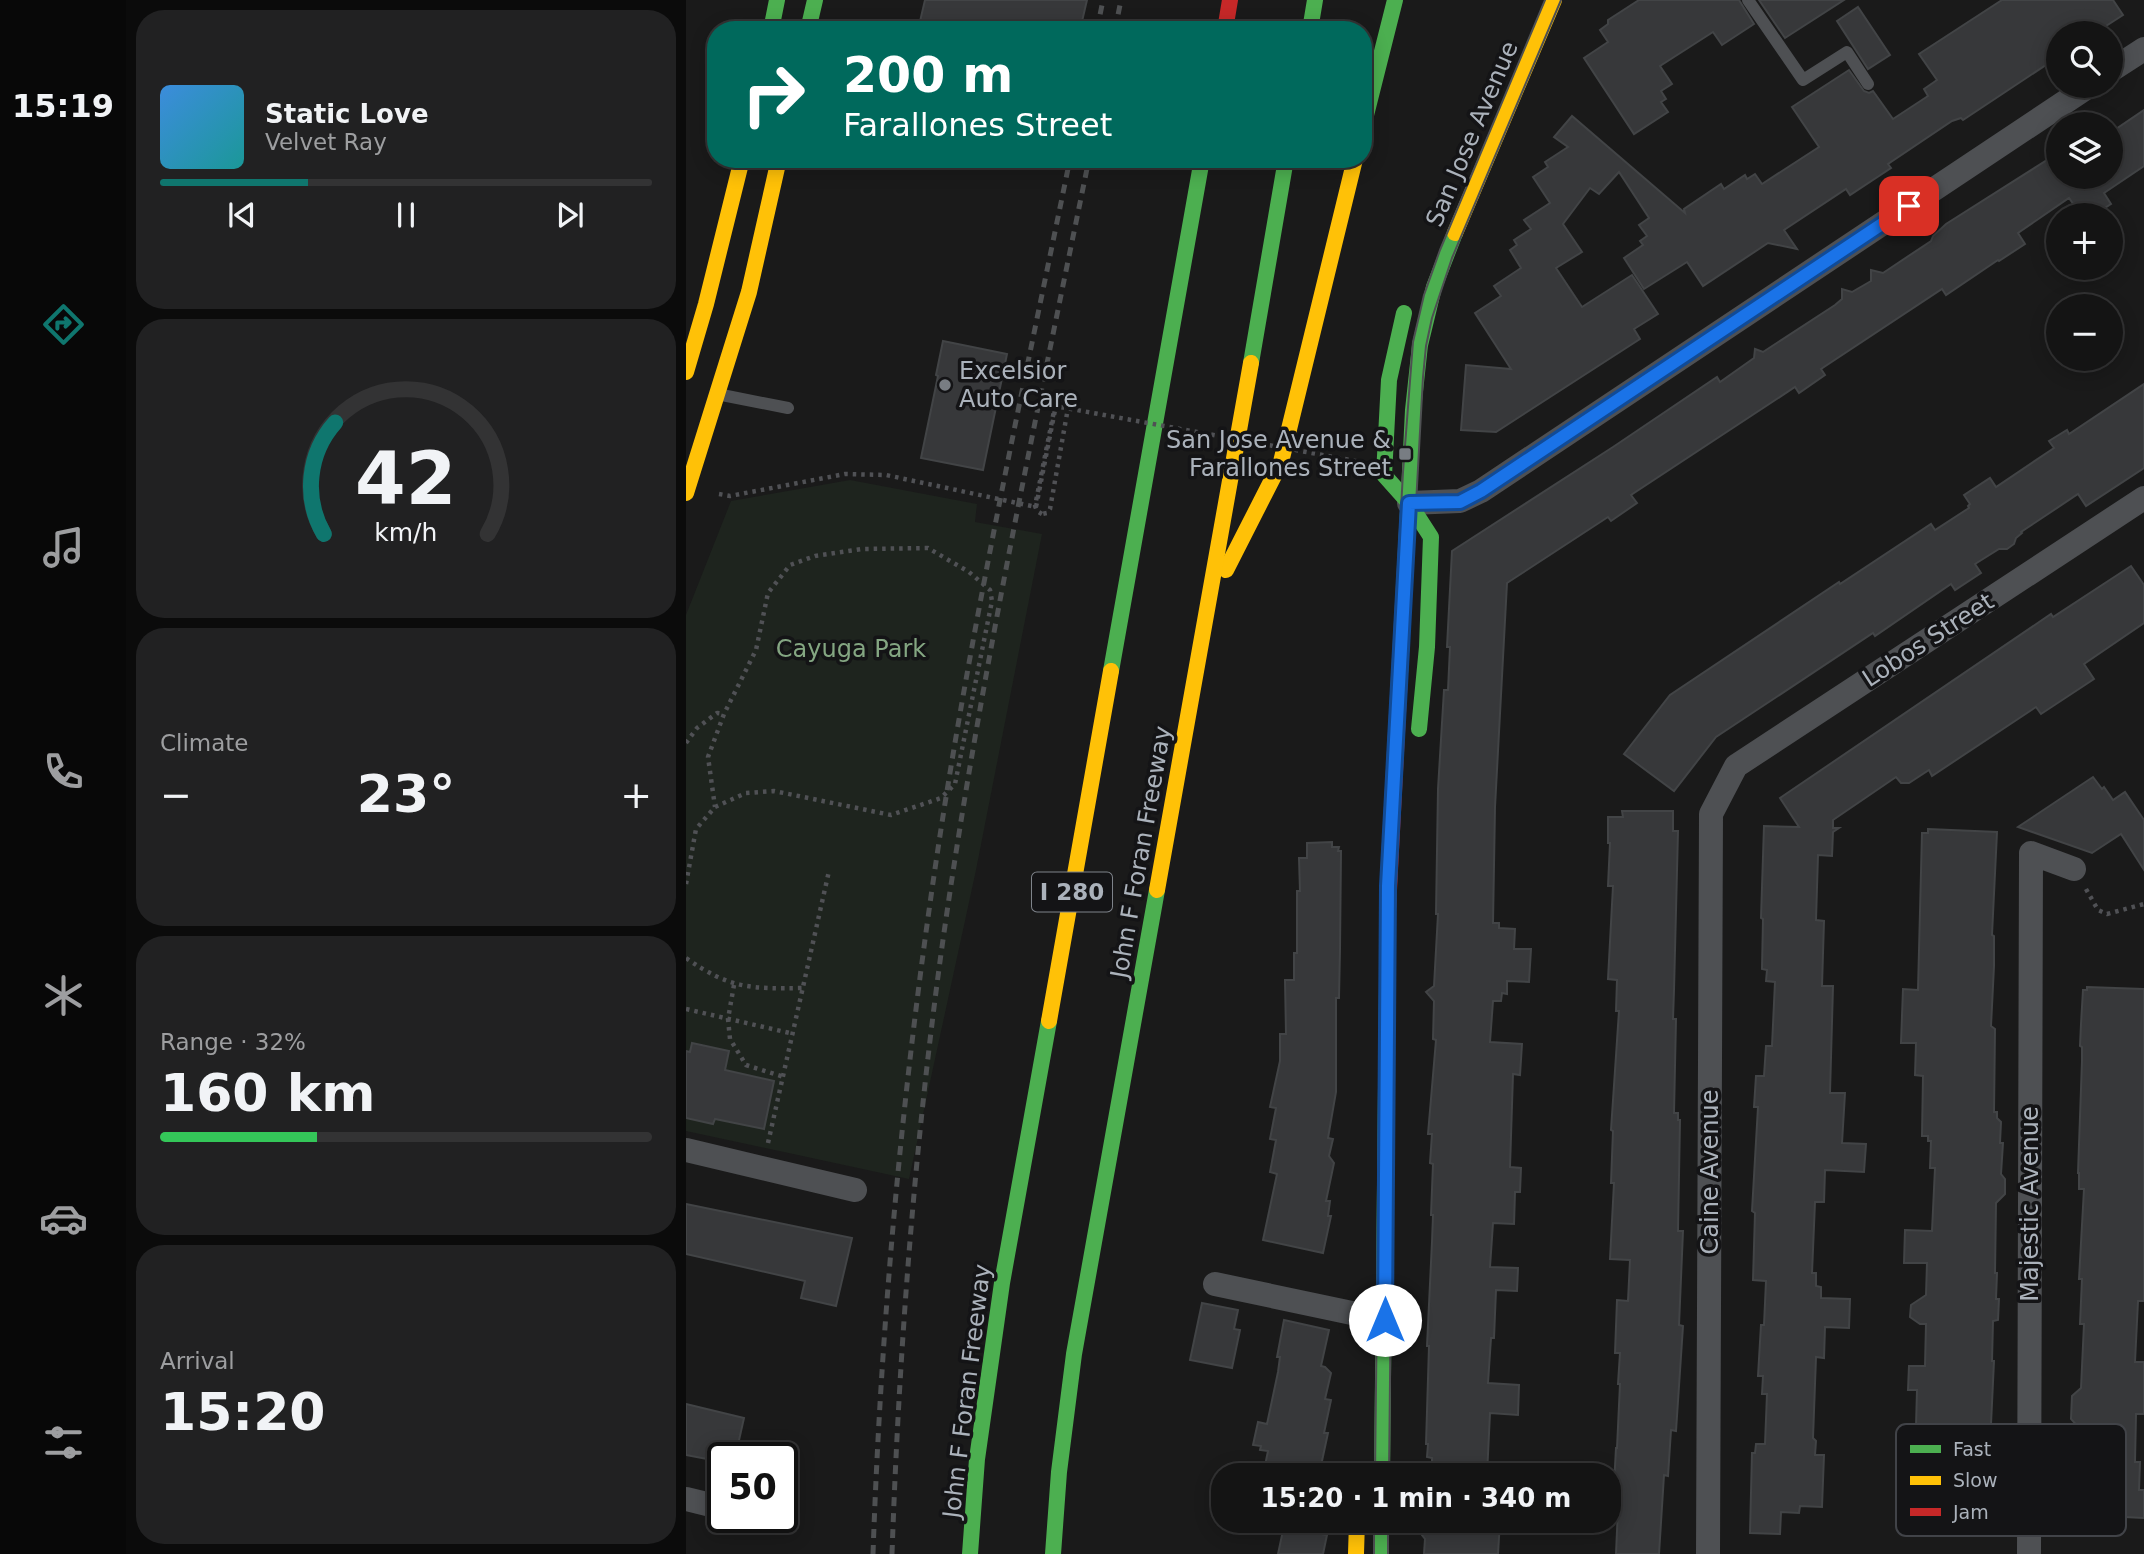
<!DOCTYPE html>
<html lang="en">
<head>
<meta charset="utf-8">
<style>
  :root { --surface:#141414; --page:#212122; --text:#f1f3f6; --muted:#9d9ea0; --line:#333334; --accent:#0f766e }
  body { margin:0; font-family:"DejaVu Sans",sans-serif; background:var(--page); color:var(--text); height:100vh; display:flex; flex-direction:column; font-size:26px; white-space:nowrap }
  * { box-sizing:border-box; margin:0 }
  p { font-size:23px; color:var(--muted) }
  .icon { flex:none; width:38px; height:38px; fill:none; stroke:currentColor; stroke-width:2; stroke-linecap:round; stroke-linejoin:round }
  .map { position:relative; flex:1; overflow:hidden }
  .sheet { display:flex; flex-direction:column; gap:10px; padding:10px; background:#0b0b0b; width:560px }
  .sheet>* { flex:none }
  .top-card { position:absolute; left:21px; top:21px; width:665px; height:147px; border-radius:28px; box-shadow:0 4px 18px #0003,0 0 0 2px var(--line); background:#00695c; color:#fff; overflow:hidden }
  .buttons { position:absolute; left:1360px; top:21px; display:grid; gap:14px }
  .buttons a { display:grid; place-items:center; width:77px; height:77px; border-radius:50%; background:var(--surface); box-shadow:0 4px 18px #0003,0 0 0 2px var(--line); font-size:35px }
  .speed { position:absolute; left:21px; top:1442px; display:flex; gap:14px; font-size:35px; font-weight:700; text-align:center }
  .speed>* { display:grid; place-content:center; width:91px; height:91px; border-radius:50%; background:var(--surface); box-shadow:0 4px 18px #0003,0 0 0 2px var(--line); line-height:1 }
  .speed .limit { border:4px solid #111; border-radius:10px; background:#fff; color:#111 }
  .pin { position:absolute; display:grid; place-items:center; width:60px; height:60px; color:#fff; margin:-30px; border-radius:14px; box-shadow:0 4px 10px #0006 }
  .me { position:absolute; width:77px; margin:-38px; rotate:0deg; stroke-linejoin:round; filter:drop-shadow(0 0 5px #0008) }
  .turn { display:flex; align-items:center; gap:24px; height:147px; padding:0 21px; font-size:32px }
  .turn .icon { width:91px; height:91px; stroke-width:2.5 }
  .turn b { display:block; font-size:49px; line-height:60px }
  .big { font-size:52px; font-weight:800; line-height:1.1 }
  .sheet .tile { flex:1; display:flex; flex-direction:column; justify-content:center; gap:10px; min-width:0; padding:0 24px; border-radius:28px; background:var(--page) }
  .sheet .dial { align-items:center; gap:0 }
  .dial svg { height:182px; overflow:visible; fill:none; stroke:var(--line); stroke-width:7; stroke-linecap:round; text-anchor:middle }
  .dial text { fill:var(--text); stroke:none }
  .song { display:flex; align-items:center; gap:21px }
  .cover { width:84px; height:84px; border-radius:10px; background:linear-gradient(135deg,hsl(210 70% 55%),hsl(180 70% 35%)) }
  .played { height:7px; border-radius:4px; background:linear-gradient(90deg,var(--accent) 30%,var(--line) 30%) }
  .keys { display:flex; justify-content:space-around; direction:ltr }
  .heat { display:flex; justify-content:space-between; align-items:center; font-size:38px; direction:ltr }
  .charge { height:10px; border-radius:5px; background:linear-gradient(90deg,#34c759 32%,var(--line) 0) }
  .trip { position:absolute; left:525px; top:1463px; width:410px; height:70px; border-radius:28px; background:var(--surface); box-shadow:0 4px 18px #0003,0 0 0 2px var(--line); font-weight:800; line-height:70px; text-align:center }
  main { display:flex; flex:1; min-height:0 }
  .tabs { display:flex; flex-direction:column; width:126px; justify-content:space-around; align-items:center; background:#080808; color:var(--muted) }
  .tabs .icon { width:49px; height:49px }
  .tabs .selected { color:var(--accent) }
  .tabs b { font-size:32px; color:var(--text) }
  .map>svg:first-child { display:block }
  .green { fill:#1e241e }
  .building { fill:#37383a; stroke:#424446; stroke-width:2 }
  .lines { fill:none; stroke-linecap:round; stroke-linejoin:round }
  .path { stroke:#505155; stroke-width:4.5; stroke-dasharray:3.5 5; stroke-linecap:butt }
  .lane { stroke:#4e5053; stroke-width:12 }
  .street { stroke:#4e5053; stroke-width:24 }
  .fast { stroke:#4caf50; stroke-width:16 }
  .slow { stroke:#ffc107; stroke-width:16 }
  .jam { stroke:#c62828; stroke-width:16 }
  .tram { stroke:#4e5052; stroke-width:2 }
  .rail { stroke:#4e5052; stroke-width:5; stroke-dasharray:9 7; stroke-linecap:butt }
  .path-bridge { stroke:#505155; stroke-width:4.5; stroke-dasharray:3.5 5; stroke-linecap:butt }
  .route-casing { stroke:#114b97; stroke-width:18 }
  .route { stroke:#1a73e8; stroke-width:12 }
  .poi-dot { fill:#787d83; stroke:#141416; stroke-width:2.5 }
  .labels { text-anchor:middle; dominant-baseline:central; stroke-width:7; stroke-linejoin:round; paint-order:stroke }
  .shield { fill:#141416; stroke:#7e838a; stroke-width:2 }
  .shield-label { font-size:23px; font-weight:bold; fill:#abb2bb }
  .street-label { font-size:24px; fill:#abb2bb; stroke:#141416 }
  .poi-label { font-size:24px; fill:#abb2bb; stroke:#141416; text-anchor:start }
  .park-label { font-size:24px; fill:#84a682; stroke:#141416 }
  .key { fill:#141416; stroke:#414348; stroke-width:2 }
  .key-label { font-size:19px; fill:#abb2bb }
</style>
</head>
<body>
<main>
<nav class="tabs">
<b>15:19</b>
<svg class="icon selected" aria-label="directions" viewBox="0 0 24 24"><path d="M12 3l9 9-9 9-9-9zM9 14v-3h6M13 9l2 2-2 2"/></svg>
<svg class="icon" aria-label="music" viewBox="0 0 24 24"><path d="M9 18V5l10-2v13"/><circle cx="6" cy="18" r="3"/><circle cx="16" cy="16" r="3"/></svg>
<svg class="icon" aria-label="phone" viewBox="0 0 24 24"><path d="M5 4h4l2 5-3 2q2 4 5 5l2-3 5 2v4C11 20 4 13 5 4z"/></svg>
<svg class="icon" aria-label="climate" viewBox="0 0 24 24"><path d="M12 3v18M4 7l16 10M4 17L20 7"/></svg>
<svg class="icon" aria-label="car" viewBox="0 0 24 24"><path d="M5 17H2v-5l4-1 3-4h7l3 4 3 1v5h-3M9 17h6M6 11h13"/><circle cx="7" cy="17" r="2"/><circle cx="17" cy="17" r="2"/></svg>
<svg class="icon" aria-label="filters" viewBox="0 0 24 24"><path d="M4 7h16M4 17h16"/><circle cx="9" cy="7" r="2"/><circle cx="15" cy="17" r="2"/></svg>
</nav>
<section class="sheet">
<div class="tile">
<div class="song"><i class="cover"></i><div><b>Static Love</b><p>Velvet Ray</p></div></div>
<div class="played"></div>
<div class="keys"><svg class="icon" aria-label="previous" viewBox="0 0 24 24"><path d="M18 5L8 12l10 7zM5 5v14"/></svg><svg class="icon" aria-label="pause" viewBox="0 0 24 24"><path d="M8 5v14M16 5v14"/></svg><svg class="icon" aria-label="next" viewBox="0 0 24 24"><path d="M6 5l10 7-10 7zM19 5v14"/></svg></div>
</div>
<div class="tile dial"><svg viewBox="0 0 100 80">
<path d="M14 69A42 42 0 1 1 86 69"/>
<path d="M14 69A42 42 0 0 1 19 20" stroke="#0f766e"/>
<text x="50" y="56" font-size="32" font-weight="700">42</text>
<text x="50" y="72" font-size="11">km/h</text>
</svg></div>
<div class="tile"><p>Climate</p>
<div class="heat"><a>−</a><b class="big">23°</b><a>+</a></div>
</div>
<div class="tile"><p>Range · 32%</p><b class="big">160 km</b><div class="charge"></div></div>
<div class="tile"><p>Arrival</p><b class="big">15:20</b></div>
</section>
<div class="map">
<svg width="1458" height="1554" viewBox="0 0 1458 1554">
  <rect width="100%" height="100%" fill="#1a1a1a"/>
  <polygon class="green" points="164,480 291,504 289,522 356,534 290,870 223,1179 0,1131 0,615 45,501"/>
  <g class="building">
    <polygon points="239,0 401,0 394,30 232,30"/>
    <polygon points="953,0 1053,0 1068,24 1036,45 1027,32 974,66 986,84 975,91 980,99 975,102 982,112 948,134 898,58 922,42 914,30 922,24 922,20"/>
    <polygon points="1073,0 1158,0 1099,38"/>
    <polygon points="1316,0 1427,0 1437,15 1409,33 1372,33 1372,57 1277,120 1275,118 1266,121 1202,164 1205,168 1164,195 1160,189 1098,230 1111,249 1082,243 1017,286 1001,262 958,289 938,258 957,245 954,241 961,236 953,225 963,218 933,172 913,194 904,188 877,224 896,252 870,268 896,307 946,275 972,314 948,329 954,339 810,432 775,430 780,365 825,369 789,313 815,296 808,286 835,268 824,250 831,245 828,240 845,229 838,220 864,203 847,177 862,167 859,162 882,147 868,137 886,116 999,213 998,209 1035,184 1038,189 1059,175 1061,179 1069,174 1076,184 1133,147 1106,107 1163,70 1178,91 1183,93 1187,91 1207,119 1242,96 1238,89 1251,80 1233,54"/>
    <polygon points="1172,7 1204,55 1182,69 1151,21"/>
    <polygon points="1458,110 1458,166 1418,193 1425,204 1408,215 1395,215 1383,198 1332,233 1339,244 1313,261 1312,260 1260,295 1256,289 1135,369 1139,375 1113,393 1109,387 945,495 951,503 925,521 922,517 821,583 809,807 807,923 813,923 813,928 829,929 828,949 845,949 843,982 821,981 821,994 816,993 815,1001 807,1001 804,1042 836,1044 834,1075 827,1074 824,1167 835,1168 834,1192 829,1192 828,1224 807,1223 804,1267 832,1268 831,1291 810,1290 808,1338 805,1338 802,1383 833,1385 832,1415 804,1413 801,1475 746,1475 746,1458 741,1457 742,1444 740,1444 743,1346 741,1346 746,1242 747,1215 745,1215 747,1164 744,1163 746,1134 742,1134 750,1040 747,1039 748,1001 740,992 748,986 752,914 750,914 752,789 758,690 762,690 764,647 761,647 766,551 927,447 1031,377 1034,382 1068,358 1069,349 1077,352 1149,305 1156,299 1156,289 1166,292 1185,281 1185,270 1197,273 1245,241 1247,236 1260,224 1372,153 1372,177 1424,177 1424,133"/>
    <polygon points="257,341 321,354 297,470 235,458 252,376 250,375"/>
    <polygon points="1458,384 1458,468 1400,506 1392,494 1335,532 1336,533 1330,538 1328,544 1321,549 1313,549 1289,564 1295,573 1269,590 1265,584 1189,636 1187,633 1030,737 988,791 938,754 984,695 1153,582 1154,584 1245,524 1249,530 1283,508 1282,506 1284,504 1278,495 1304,478 1310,487 1368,448 1363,441 1381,430 1383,434"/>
    <polygon points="1445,566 1458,585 1458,623 1398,664 1408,679 1355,714 1350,707 1246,776 1243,770 1223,783 1215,783 1210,777 1147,820 1147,828 1153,828 1147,832 1146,856 1132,855 1130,920 1138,921 1136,986 1147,986 1144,1093 1159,1093 1156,1143 1180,1144 1178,1172 1139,1170 1138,1202 1129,1202 1126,1273 1130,1273 1130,1286 1135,1287 1135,1298 1164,1299 1163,1328 1139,1327 1138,1358 1130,1357 1127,1438 1130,1441 1129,1455 1138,1455 1136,1507 1114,1506 1113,1513 1095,1512 1094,1534 1064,1533 1066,1453 1069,1453 1070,1444 1079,1444 1081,1394 1076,1394 1077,1376 1072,1376 1075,1325 1078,1325 1080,1281 1067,1280 1069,1213 1066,1211 1072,1107 1068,1107 1070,1076 1078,1076 1080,1046 1086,1046 1089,982 1080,981 1081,970 1076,969 1077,919 1075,918 1078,826 1113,827 1094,798 1365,614 1367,617"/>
    <polygon points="1407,777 1416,789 1418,787 1427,800 1439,792 1458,820 1458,870 1435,834 1406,853 1332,827"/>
    <polygon points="936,811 987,811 987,831 992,831 988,990 987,1019 990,1019 988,1113 992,1113 992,1120 994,1120 992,1231 997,1231 993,1325 997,1326 990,1431 985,1430 982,1476 978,1475 973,1554 930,1554 932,1508 922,1508 922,1485 928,1485 930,1448 931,1448 934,1384 932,1384 934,1353 929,1353 931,1300 942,1301 944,1260 924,1259 928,1183 925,1183 927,1131 925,1130 933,1011 930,1011 931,980 922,979 927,886 922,886 924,843 922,843 922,817 937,817"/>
    <polygon points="1242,829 1311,832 1306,935 1308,936 1308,966 1305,1026 1309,1029 1308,1112 1311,1112 1311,1118 1315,1122 1314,1143 1317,1143 1315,1174 1319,1179 1319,1194 1310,1203 1309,1273 1311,1273 1310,1299 1313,1299 1312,1320 1307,1321 1306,1361 1308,1361 1305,1424 1303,1424 1298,1516 1256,1515 1256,1508 1234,1507 1235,1484 1225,1483 1226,1462 1229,1462 1231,1390 1222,1390 1223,1366 1239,1366 1240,1324 1234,1324 1224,1317 1225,1305 1240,1295 1241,1263 1218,1263 1219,1230 1246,1231 1249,1168 1244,1168 1245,1141 1242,1141 1242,1136 1236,1136 1237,1076 1229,1075 1230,1043 1215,1043 1217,989 1232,990 1236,833 1242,833"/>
    <polygon points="646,842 646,847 653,847 652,851 655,851 654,949 653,998 650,998 650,1092 642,1138 647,1139 643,1156 648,1163 640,1201 644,1201 642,1216 645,1216 637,1253 577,1240 591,1174 584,1172 590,1140 584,1139 590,1108 584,1107 594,1061 594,1034 600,1034 599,980 608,980 608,953 611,953 611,891 614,891 613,858 621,858 621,843"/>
    <polygon points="1401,987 1458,989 1458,1301 1452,1301 1449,1362 1458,1362 1458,1414 1450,1414 1449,1462 1454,1462 1453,1490 1458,1490 1458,1518 1399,1515 1401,1484 1394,1484 1395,1473 1375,1452 1416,1454 1385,1419 1386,1396 1395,1388 1398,1324 1394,1324 1396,1279 1393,1279 1398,1189 1393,1189 1393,1173 1392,1173 1396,1061 1396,1047 1394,1046 1395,1024 1397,990 1401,990"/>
    <polygon points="6,1043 43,1051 39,1070 88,1081 78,1129 29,1119 27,1124 0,1118 0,1051 4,1052"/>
    <polygon points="0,1204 166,1238 150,1306 115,1298 119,1281 0,1254"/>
    <polygon points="516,1303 552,1310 548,1329 554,1330 546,1368 504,1360"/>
    <polygon points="598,1320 643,1330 635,1366 639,1367 645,1373 639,1399 645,1400 638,1433 642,1433 633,1475 577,1475 582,1451 574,1450 575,1446 567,1445 572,1422 581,1424 592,1372 594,1357 591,1357"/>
    <polygon points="0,1404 58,1418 49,1458 37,1458 37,1462 0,1455"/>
    <polygon points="599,1521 631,1521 629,1533 641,1535 637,1554 592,1554"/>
    <polygon points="725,1521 814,1521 812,1554 738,1554 739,1539"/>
  </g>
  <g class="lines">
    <g class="path">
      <polyline points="33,494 44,496 159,474 200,475 350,507 370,405 377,400 382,408 364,509 361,513 356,514"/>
      <polyline points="0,743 11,728 31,713 38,714"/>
      <polyline points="0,884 10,829 29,807 60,793 88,791 205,815 255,798 269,784 306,601 304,590 283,572 242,548 176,549 129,556 104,565 82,593 70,650 38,714 22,757 29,807"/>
      <polyline points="1400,889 1412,910 1421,914 1458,904"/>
      <path d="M 0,958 C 44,989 65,989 118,988"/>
      <polyline points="48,985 42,1019 44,1039 60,1065 98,1077"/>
      <polyline points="0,1009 108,1034"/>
      <polyline points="82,1143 143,871"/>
    </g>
    <g class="lane">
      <polyline points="1062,0 1117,80 1161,52 1182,84"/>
      <polyline points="168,159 172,160"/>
      <polyline points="36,395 102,408"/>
    </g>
    <g class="street">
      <polyline points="1424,71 1458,49"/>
      <polyline points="723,503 774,501 795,491 1403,86"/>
      <polyline points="0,1150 169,1190"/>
      <polyline points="529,1284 699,1320"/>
      <polyline points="0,1499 37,1508"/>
      <polyline points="1022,1554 1025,814 1050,766 1458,498"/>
      <polyline points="1343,1554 1345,853 1388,869"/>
    </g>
    <g class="fast">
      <polyline points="85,30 91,0"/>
      <polyline points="122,30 129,0"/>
      <polyline points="624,30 629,0"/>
      <polyline points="677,127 709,0"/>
      <polyline points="718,313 703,380 698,475 723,503 745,537 741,647 733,729"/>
      <polyline points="565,363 600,159"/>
      <polyline points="425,671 516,159"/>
      <polyline points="714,674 727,410 734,345 748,287 769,233"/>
      <polyline points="696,1475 701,990"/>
      <polyline points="695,1521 695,1554"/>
      <polyline points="284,1554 291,1459 316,1283 363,1021"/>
      <polyline points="367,1554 373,1472 388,1354 471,890"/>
    </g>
    <g class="slow">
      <polyline points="769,233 868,0"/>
      <polyline points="0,372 20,304 56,159"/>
      <polyline points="0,493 63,292 93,159"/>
      <polyline points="540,570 595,462 669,159"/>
      <polyline points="471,890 565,363"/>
      <polyline points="363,1021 425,671"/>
      <polyline points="670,1554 671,1521"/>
    </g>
    <g class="jam">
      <polyline points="539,30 544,0"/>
      <polyline points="701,990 702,910 714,674"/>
    </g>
    <g class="tram">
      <polyline points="689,1475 696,861 717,472 727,342 738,295 754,250 859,0"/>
      <polyline points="703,1475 709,911 712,832 737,377 740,346 746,318 766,258 875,0"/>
      <polyline points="688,1554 688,1521"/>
      <polyline points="702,1554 702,1521"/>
    </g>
    <g class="rail">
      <polyline points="411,30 417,0"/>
      <polyline points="429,30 435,0"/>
      <path d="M 187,1554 C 195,1323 216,1091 250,862 C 285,626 336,393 384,159"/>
      <path d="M 206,1554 C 213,1354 228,1152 255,954 C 292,687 349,423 403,159"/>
    </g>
    <polyline class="path-bridge" points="356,514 351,511 349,506 369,406 675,462"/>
  </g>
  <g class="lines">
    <defs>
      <polyline id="route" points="699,1320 702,886 723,503 774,502 795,491 1223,206"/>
    </defs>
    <use href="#route" class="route-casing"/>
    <use href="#route" class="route"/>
  </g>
  <g class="poi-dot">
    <circle cx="259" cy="385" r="7"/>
    <rect x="712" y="447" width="14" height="14" rx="3.5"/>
  </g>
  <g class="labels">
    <rect class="shield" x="346" y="872.5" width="80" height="39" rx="5"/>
    <g class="shield-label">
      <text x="386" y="892">I 280</text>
    </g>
    <g class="street-label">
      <text transform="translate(786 134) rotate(-67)">San Jose Avenue</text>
      <text transform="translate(1242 640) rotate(-33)">Lobos Street</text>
      <text transform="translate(455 852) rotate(-80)">John F Foran Freeway</text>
      <text transform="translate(1024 1172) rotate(-90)">Caine Avenue</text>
      <text transform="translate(1344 1204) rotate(-90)">Majestic Avenue</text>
      <text transform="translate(281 1391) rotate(-83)">John F Foran Freeway</text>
    </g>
    <g class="poi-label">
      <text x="273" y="371">Excelsior<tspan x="273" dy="28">Auto Care</tspan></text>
      <text x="705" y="440" text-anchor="end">San Jose Avenue &amp;<tspan x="705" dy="28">Farallones Street</tspan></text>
    </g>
    <g class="park-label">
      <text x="165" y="649">Cayuga Park</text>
    </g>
  </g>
  <rect x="1210" y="1424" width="230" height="112" rx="10" class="key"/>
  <rect x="1224" y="1445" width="31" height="8" fill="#4caf50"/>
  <rect x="1224" y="1476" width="31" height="9" fill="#ffc107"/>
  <rect x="1224" y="1508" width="31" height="8" fill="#c62828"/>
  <g class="key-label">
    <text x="1267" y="1456">Fast</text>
    <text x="1267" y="1487">Slow</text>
    <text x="1267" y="1519">Jam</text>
  </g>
</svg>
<div class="buttons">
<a><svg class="icon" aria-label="search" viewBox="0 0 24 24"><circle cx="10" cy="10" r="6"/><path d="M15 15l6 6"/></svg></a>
<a><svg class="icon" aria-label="layers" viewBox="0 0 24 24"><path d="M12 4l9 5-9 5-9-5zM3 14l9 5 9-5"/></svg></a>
<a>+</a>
<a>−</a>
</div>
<div class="speed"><div class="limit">50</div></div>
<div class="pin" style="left:1223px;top:206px;background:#d93025"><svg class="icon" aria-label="arrive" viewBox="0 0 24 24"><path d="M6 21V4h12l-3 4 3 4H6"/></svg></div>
<svg class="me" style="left:699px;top:1320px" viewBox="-20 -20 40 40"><circle r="19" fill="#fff"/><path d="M0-13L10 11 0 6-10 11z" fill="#1a73e8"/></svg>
<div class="trip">15:20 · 1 min · 340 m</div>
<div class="top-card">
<div class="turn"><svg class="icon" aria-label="right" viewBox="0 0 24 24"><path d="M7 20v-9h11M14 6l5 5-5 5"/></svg><div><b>200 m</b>Farallones Street</div></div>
</div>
</div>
</main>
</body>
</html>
